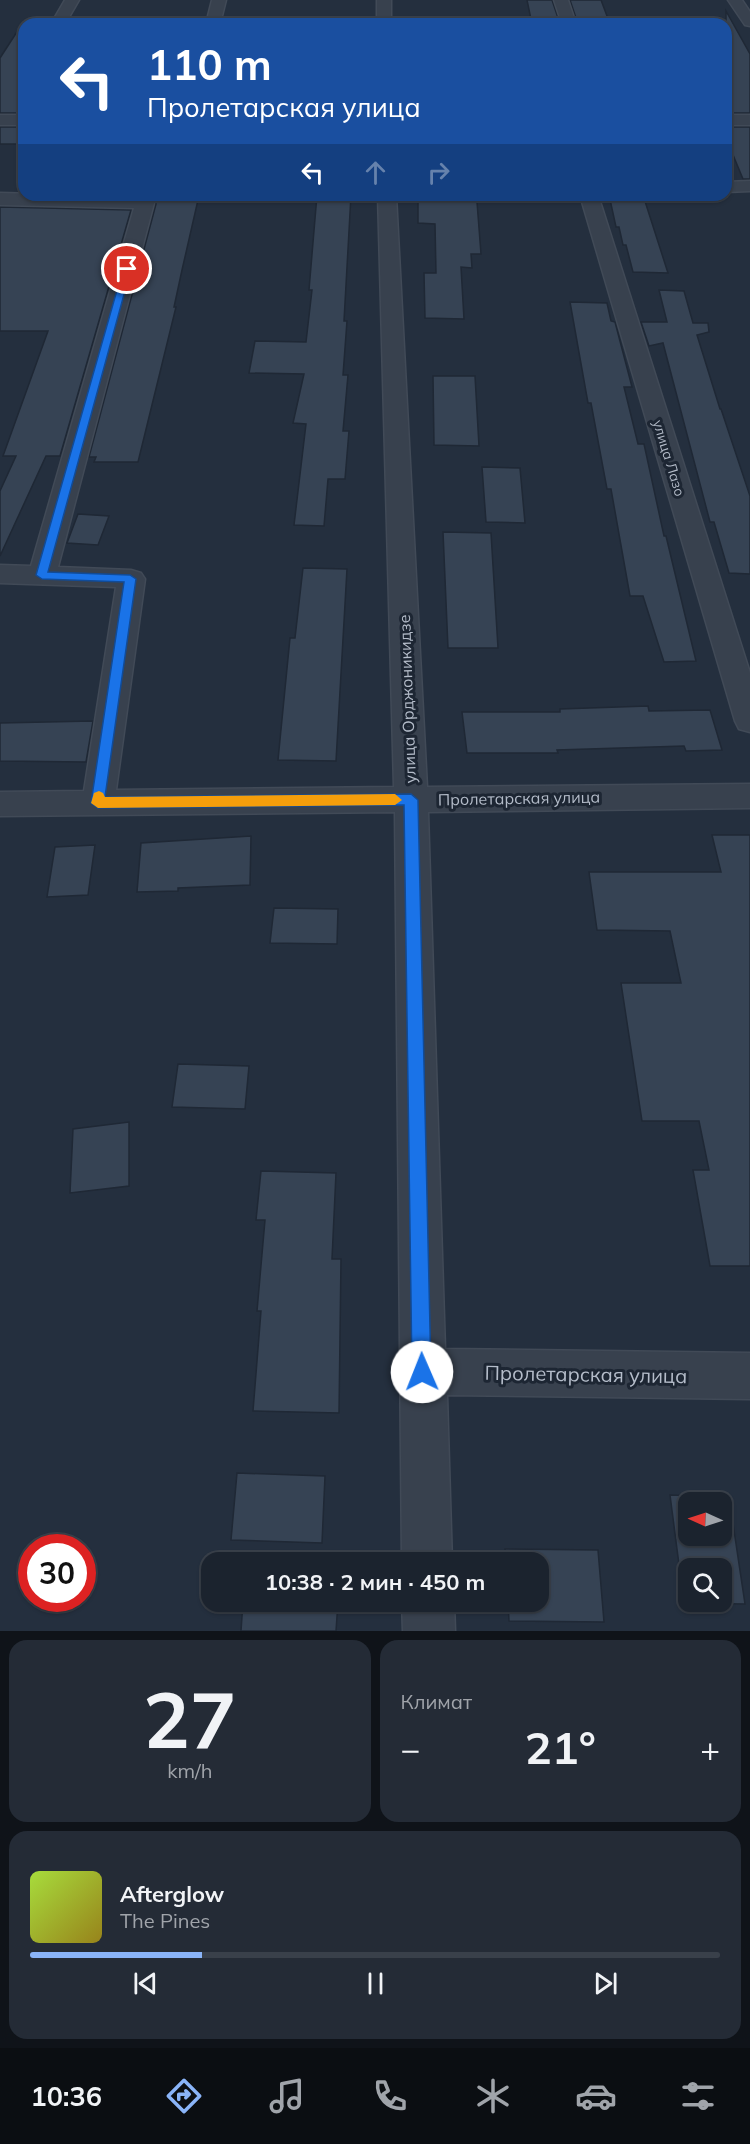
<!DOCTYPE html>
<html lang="ru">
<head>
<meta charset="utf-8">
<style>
  :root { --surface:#1b232e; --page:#242b36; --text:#f1f3f6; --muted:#a0a4aa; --line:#39404a; --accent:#8ab4f8 }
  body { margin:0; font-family:Mulish,sans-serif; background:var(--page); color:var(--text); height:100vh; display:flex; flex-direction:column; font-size:22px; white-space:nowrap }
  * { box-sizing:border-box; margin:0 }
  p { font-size:20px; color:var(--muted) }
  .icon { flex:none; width:33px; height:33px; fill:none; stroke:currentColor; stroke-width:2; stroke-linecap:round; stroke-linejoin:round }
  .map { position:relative; height:1631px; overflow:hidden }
  .sheet { display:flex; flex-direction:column; gap:9px; padding:9px; background:#0f1319; flex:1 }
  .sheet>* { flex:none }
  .guide { position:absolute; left:18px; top:18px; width:714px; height:183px; border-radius:18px; box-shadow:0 2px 4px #0004,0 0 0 2px var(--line); background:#1a4fa0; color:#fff; overflow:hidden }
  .needle { width:39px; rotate:273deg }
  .controls { position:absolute; left:678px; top:1492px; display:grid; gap:12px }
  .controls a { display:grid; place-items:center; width:54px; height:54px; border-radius:12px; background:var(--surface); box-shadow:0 2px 4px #0004,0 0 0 2px var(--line); font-size:30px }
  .speed { position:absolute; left:18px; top:1534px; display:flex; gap:12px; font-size:30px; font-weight:700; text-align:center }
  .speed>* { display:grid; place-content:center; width:78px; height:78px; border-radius:50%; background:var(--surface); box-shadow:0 2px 4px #0004,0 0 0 2px var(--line); line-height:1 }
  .speed .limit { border:9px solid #d22; background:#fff; color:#111 }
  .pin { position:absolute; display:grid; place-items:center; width:51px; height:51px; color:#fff; margin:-26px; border:3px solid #fff; border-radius:50%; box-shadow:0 2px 6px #0007 }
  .me { position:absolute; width:66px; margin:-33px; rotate:359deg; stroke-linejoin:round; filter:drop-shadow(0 0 4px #0008) }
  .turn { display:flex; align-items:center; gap:21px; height:126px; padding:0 30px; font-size:27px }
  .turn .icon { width:78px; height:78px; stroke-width:2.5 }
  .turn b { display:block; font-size:42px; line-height:51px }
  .lanes { display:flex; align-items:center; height:57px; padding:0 30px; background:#0003; justify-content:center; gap:30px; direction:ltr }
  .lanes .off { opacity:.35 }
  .big { font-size:45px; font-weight:700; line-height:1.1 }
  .sheet .widget { flex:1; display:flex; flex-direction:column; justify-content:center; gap:9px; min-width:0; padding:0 21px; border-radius:18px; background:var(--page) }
  .sheet .dial { align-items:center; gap:0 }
  .dial b { font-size:78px; line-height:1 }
  .song { display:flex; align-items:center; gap:18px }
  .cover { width:72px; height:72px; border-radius:9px; background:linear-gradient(135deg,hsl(80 70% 55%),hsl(50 70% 35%)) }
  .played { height:6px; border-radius:3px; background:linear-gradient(90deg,var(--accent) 25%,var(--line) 25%) }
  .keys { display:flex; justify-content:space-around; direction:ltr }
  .heat { display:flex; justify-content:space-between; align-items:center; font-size:33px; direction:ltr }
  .sheet .tiles { flex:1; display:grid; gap:9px; grid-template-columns:1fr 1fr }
  .widget:last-child { grid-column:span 2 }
  .trip { position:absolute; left:201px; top:1552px; width:348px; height:60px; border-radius:18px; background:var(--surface); box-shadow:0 2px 4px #0004,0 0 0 2px var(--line); font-weight:700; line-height:60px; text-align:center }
  .menu { display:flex; height:96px; justify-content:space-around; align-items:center; background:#0b0e12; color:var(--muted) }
  .menu .icon { width:42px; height:42px }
  .menu .active { color:var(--accent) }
  .menu b { font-size:27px; color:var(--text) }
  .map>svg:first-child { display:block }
  .building { fill:#364354; stroke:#1f2835; stroke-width:1.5; fill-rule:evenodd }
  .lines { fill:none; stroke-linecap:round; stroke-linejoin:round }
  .minor-casing { stroke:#414a57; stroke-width:3 }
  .minor { fill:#38414e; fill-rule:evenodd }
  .route { fill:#1a73e8; stroke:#114b97; stroke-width:1.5 }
  .slow { fill:#f59e0b }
  .labels { text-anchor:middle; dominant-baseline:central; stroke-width:6; stroke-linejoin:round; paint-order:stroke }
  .far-street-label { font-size:14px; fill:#b4bcc9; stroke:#1d2633 }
  .street-label { font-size:16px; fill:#b4bcc9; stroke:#1d2633 }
  .near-street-label { font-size:20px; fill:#b4bcc9; stroke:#1d2633 }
</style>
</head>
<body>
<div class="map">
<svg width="750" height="1631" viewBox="0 0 750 1631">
  <rect width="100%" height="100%" fill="#242f3e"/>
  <g class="building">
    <polygon points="527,0 552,0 560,24 532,24"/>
    <polygon points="570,0 601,0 610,24 578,24"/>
    <polygon points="726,11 750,54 750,113 726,113"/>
    <polygon points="24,21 24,113 0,113 0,58"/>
    <rect x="0" y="127" width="24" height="17"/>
    <polygon points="726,127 750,127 750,179 743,179 726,138"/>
    <polygon points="146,195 180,195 178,200 198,200 182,270 174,307 176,307 138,462 94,462 96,457 89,457 156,204 154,198"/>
    <polygon points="317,195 351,195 344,321 347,321 343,375 348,375 343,431 349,431 345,479 328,479 324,526 294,525 306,424 293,423 304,374 249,373 255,341 306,342 312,290 309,290"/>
    <polygon points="418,195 451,195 451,201 477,202 481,254 471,254 472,268 461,267 464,319 425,318 424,273 436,273 435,224 418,223"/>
    <polygon points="609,195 643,195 668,273 633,272 626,245 623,245 619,227 616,227"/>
    <polygon points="0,207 131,210 60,456 46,456 0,556 0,491 16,456 3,456 48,331 0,331"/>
    <polygon points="659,290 684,291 693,323 708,323 709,332 697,335 720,409 721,409 750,496 750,574 729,573 714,522 710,522 663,343 649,346 641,322 667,322"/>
    <polygon points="570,302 607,303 611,321 615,322 632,387 624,387 638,444 644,444 664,536 666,536 696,661 664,662 643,596 630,596 611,489 607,489 591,403 588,403"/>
    <polygon points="433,376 475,376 479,446 434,445"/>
    <polygon points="482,467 520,468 525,523 486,522"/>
    <polygon points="78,514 109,516 98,545 67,543"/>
    <polygon points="443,532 491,533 498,648 448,648"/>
    <polygon points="303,568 347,569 336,761 278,760 290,638 295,638"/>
    <polygon points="648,706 649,711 710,710 722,750 686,751 684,746 557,750 558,753 467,753 462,712 560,712 560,709"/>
    <polygon points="93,721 86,762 0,761 0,723"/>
    <polygon points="712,835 750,835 750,1266 710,1266 693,1170 709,1170 699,1121 642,1121 621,983 681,983 670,931 597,930 589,872 721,872"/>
    <polygon points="251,836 250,885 178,888 178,891 137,892 141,843"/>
    <polygon points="95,845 88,895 47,897 55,847"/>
    <polygon points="274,908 338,909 337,944 270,943"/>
    <polygon points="178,1064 249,1066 245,1109 172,1107"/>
    <polygon points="129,1122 129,1186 70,1193 73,1129"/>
    <polygon points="261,1171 336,1173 332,1259 341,1259 339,1413 253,1411 261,1311 257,1311 265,1220 256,1220"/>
    <polygon points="237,1473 325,1476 322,1543 231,1540"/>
    <path d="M 670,1495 L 729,1497 L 745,1604 L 684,1603 ZM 688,1503 L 722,1503 L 722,1536 L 688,1536 ZM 688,1569 L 722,1569 L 722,1602 L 688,1602 Z"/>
    <polygon points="505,1549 598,1550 604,1622 509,1621 508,1602 538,1602 538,1563 506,1563"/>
    <polygon points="243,1602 338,1602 336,1631 241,1631"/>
  </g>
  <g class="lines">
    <defs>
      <g id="minor">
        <polygon points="65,0 79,0 65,24 51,24"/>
        <polygon points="212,0 226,0 220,24 206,24"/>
        <rect x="377" y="0" width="14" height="24"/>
        <polygon points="554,0 568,0 576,24 562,24"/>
        <polygon points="728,0 742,0 750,12 750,26 745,25"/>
        <rect x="0" y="115" width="24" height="10"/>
        <rect x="726" y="115" width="24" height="10"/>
        <polygon points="750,181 750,191 726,192 726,182"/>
        <polygon points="0,193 145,197 152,199 154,203 58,567 131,570 141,573 145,579 116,790 394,787 378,195 396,195 427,787 750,784 750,808 428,812 445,1349 750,1353 750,1399 447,1395 452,1563 402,1563 395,812 0,816 0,792 84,791 116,587 0,583 0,565 31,566 134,208 0,205"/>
        <polygon points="580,195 598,195 750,673 750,732 739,729 735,721"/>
        <polygon points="402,1602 454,1602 455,1631 403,1631"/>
      </g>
    </defs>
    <use href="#minor" class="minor-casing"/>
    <use href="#minor" class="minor"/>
  </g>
  <polygon class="route" points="127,266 131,269 48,572 130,575 136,579 105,797 411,794 418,800 431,1372 428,1379 422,1381 415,1379 412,1372 404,805 98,808 91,803 124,582 42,579 36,575 123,269"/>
  <polygon class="slow" points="99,791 103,793 105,797 395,794 402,800 395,805 98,808 91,803 94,793"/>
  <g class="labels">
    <g class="far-street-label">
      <text transform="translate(669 458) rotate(73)">улица Лазо</text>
    </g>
    <g class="street-label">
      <text transform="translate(407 699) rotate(-92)">улица Орджоникидзе</text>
      <text transform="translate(519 798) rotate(-1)">Пролетарская улица</text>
    </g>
    <g class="near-street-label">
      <text transform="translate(586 1374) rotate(1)">Пролетарская улица</text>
    </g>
  </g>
</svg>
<div class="controls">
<a><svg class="needle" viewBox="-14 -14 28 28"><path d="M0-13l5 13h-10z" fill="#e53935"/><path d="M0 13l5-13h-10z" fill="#a0a4aa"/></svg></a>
<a><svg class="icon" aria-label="search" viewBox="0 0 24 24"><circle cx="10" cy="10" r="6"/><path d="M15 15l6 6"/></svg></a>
</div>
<div class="speed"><div class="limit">30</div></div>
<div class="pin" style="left:127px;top:269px;background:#d93025"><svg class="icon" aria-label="arrive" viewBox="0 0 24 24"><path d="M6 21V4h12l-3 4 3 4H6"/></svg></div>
<svg class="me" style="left:422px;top:1372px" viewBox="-20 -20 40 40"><circle r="19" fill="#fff"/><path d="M0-13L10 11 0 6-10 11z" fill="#1a73e8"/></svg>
<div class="trip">10:38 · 2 мин · 450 m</div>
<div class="guide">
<div class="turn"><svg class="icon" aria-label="left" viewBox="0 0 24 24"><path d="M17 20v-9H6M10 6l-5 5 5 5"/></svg><div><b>110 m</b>Пролетарская улица</div></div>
<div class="lanes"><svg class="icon" aria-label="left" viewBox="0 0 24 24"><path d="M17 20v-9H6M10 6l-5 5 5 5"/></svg><svg class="icon off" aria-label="ahead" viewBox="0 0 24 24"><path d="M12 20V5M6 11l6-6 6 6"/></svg><svg class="icon off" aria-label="right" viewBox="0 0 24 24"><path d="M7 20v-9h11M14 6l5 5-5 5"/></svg></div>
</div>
</div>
<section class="sheet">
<div class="tiles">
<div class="widget dial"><b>27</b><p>km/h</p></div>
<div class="widget"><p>Климат</p>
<div class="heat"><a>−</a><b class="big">21°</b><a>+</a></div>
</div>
<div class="widget">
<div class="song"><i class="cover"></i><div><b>Afterglow</b><p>The Pines</p></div></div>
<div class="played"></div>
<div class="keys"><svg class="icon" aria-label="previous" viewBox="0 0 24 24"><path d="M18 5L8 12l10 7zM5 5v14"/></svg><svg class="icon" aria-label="pause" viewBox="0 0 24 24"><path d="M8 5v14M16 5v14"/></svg><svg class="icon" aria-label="next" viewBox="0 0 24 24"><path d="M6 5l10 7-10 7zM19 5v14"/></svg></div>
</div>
</div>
</section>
<nav class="menu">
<b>10:36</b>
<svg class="icon active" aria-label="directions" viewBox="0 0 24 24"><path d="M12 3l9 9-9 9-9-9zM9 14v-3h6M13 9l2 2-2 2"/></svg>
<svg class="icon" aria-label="music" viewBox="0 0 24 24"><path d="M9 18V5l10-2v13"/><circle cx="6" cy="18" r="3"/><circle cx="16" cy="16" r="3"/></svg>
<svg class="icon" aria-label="phone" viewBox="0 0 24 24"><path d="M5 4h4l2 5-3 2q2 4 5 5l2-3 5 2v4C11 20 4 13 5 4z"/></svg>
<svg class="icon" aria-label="climate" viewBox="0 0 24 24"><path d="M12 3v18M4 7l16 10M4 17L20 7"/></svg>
<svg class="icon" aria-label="car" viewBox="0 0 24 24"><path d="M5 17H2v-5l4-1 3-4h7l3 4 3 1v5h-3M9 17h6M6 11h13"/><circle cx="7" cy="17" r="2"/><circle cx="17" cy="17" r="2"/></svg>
<svg class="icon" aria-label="filters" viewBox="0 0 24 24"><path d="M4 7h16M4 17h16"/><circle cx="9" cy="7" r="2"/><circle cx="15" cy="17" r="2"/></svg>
</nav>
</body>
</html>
